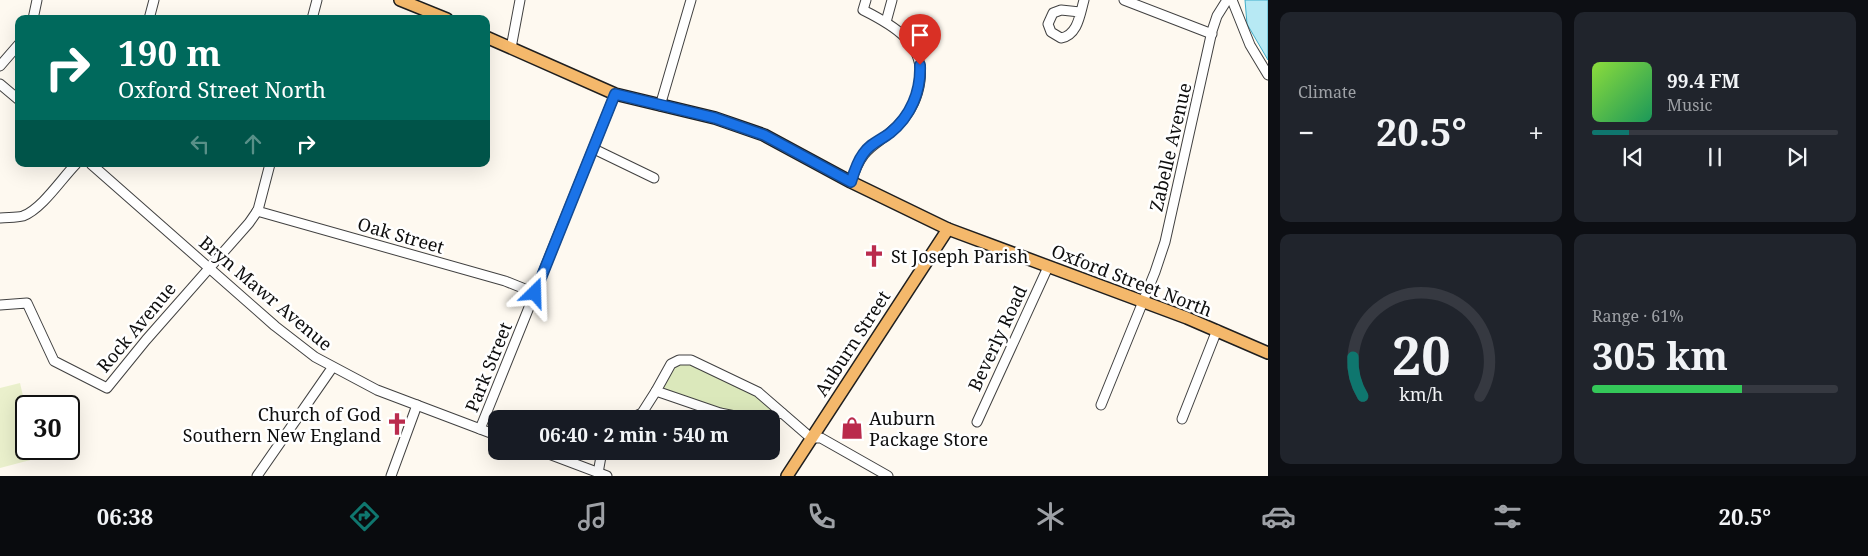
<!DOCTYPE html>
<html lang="en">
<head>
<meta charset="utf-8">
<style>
  :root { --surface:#171b24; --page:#20242c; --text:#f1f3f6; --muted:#9ea1a6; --line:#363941; --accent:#0f766e }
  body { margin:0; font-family:"Noto Serif",serif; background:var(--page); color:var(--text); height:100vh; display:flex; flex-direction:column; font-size:19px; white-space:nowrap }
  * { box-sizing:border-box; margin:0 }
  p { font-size:16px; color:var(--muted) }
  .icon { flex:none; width:28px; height:28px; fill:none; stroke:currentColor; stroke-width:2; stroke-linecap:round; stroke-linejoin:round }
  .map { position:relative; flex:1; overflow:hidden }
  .panel { display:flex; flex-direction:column; gap:12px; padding:12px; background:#0d0f14; width:600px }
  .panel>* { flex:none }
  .hud { position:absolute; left:15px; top:15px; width:475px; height:152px; border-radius:10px; box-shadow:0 5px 20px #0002; background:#00695c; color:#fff; overflow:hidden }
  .speed { position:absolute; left:15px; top:395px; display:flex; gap:10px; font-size:25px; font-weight:700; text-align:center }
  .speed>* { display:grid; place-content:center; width:65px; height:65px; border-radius:50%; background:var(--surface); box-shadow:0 5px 20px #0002; line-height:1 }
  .speed .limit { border:2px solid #111; border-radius:8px; background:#fff; color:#111 }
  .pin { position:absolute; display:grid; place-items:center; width:42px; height:42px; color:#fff; margin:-51px -21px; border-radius:50% 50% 50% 0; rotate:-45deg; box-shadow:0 0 5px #0007 }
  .pin .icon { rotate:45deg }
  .me { position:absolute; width:55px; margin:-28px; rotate:22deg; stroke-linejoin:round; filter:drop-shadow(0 0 4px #0008) }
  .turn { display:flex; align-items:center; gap:18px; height:105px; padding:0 20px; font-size:22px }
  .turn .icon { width:65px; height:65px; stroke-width:2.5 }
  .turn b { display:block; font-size:35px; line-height:42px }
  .lanes { display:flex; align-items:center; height:48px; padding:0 20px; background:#0003; justify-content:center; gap:25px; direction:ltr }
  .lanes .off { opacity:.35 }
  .big { font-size:38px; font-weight:700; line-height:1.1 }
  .panel .tile { flex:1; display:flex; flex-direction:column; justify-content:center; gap:8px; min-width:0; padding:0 18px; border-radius:10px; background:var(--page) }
  .panel .dial { align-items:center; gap:0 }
  .dial svg { height:130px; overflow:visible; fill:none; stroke:var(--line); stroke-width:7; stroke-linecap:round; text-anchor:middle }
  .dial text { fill:var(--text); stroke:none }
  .song { display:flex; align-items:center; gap:15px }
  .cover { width:60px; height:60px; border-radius:8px; background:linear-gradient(135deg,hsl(90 70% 55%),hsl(150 70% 35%)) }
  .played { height:5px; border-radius:2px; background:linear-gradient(90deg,var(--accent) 15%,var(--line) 15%) }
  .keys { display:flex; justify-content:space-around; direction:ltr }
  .heat { display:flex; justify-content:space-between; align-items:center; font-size:28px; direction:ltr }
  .charge { height:8px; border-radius:4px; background:linear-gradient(90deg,#34c759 61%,var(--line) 0) }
  .panel .tiles { flex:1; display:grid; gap:12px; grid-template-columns:repeat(2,1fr) }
  .trip { position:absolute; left:488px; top:410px; width:292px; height:50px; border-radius:10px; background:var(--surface); box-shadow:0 5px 20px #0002; font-weight:700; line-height:50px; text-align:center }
  .menu { display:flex; height:80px; justify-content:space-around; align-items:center; background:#090b0e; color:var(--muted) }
  .menu .icon { width:35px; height:35px }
  .menu .on { color:var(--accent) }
  .menu b { font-size:22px; color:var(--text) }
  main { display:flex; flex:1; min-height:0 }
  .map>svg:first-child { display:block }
  .green { fill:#dbe8bb }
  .pitch { fill:#eaf0cc }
  .water { fill:#b7e9f4; stroke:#40adc9 }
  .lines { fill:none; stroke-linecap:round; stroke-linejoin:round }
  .minor-casing { stroke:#414141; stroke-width:11 }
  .major-casing { stroke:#1f1f1f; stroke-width:14 }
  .minor { stroke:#fff; stroke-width:9 }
  .major { stroke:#f4b86b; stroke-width:11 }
  .route-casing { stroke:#114b97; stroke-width:12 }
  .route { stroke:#1a73e8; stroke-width:9 }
  .labels { text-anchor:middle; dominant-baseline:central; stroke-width:5; stroke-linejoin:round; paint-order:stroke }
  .street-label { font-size:18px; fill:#0e0e0e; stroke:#fff }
  .poi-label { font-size:18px; fill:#0e0e0e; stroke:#fff; text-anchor:start }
</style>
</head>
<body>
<main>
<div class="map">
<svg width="1268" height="476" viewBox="0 0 1268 476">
  <rect width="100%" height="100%" fill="#fef9f0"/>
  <polygon class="green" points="682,359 761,394 782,413 751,419 656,391 664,376"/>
  <polygon class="pitch" points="20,383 26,409 26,449 36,449 38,458 0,468 0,388"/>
  <polygon class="water" points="1245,0 1268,0 1268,60 1247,24"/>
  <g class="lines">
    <defs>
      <g id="minor">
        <polyline points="1124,0 1212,34"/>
        <polyline points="1232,0 1250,45 1268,75"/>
        <path d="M 1080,12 L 1061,10 L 1053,13 L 1048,24 L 1051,32 L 1061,38 C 1078,35 1080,14 1084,0"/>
        <polyline points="33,19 37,0"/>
        <polyline points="149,19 154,0"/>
        <polyline points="312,19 317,0"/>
        <polyline points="886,22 892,0"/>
        <polyline points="511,48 520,0"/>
        <polyline points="0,66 19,44"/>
        <polyline points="0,84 19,100"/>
        <polyline points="660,106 691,0"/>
        <polyline points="594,149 654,178"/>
        <polyline points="91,164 275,326 315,357 377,390 496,435"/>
        <path d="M 851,182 C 864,141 876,149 901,122 C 911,111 918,96 920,81 C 925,43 893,25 863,10 L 866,0"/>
        <polyline points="257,211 505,281 535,293"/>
        <path d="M 0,218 C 7,217 16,218 23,216 C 42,209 62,178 76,164"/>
        <polyline points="0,305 27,303 54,361 107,388 146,340 249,223 258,210 270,164"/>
        <polyline points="1101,405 1155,272 1165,242 1212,31 1217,16 1227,0"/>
        <polyline points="629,419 642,413 656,391"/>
        <polyline points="750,419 720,413 656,391 671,364 679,360 691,360 758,392 811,438 821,438 888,476"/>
        <polyline points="759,419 782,413"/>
        <polyline points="1182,419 1217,330"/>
        <polyline points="977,422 1048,267"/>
        <polyline points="480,429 615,94"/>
        <polyline points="541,451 607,476"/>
        <polyline points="598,473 602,451"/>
        <polyline points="257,476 332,368"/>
        <polyline points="391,476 417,405"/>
      </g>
      <g id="major">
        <polyline points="400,0 447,19"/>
        <polyline points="486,37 615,94 715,118 764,135 851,182 948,229 1187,318 1268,353"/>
        <polyline points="787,476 948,229"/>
      </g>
    </defs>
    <use href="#minor" class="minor-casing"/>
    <use href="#major" class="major-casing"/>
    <use href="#minor" class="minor"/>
    <use href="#major" class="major"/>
  </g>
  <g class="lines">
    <defs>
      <path id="route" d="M 535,293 L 615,94 L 715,118 L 764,135 L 851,182 C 854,172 857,162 863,154 C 870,143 881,140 890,133 C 911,116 921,91 920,65"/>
    </defs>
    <use href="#route" class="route-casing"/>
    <use href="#route" class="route"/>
  </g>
  <defs>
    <symbol id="church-bare" viewBox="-9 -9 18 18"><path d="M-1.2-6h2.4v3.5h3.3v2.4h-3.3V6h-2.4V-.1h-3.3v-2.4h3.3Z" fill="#ba2b4d" stroke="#fff" stroke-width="2.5" paint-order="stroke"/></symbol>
    <symbol id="shop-bare" viewBox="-9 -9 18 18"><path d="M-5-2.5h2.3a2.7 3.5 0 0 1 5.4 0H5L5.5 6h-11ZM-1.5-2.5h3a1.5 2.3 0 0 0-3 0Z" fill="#ba2b4d" stroke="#fff" stroke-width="2.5" paint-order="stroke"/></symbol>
  </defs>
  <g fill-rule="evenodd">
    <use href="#church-bare" x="858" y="240" width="32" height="32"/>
    <use href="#church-bare" x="381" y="408" width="32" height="32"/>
    <use href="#shop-bare" x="836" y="412" width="32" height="32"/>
  </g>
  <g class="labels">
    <g class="street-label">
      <text transform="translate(1170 147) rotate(-77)">Zabelle Avenue</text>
      <text transform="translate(401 235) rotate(16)">Oak Street</text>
      <text transform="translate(1132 280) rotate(21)">Oxford Street North</text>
      <text transform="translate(266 293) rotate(40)">Bryn Mawr Avenue</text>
      <text transform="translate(136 327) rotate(-50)">Rock Avenue</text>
      <text transform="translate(997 338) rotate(-65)">Beverly Road</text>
      <text transform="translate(852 343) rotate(-57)">Auburn Street</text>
      <text transform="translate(488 367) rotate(-68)">Park Street</text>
    </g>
    <g class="poi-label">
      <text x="891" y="256">St Joseph Parish</text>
      <text x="381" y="414" text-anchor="end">Church of God<tspan x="381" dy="21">Southern New England</tspan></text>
      <text x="869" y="418">Auburn<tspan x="869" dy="21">Package Store</tspan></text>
    </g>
  </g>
</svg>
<div class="speed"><div class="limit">30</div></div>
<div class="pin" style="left:920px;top:65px;background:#d93025"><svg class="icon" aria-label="arrive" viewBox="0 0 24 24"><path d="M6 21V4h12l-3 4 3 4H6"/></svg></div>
<svg class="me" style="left:535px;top:293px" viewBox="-20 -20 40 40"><path d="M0-17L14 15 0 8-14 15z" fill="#1a73e8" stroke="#fff" stroke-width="4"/></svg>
<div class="trip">06:40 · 2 min · 540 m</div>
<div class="hud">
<div class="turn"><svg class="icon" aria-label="right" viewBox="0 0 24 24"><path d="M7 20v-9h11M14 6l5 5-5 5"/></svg><div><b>190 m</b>Oxford Street North</div></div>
<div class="lanes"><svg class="icon off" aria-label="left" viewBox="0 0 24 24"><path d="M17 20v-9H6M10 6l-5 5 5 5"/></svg><svg class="icon off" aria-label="ahead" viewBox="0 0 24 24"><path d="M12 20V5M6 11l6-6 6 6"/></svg><svg class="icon" aria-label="right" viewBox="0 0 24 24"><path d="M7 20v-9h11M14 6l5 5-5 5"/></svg></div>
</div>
</div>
<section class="panel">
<div class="tiles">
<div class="tile"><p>Climate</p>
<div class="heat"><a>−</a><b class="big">20.5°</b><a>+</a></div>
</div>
<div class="tile">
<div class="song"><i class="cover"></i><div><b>99.4 FM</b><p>Music</p></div></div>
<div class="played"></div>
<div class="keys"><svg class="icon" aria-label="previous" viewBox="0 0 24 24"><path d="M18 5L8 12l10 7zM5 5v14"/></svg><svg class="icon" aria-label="pause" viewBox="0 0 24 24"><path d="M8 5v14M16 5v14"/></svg><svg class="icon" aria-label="next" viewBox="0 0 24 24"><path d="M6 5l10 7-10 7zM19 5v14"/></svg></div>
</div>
<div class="tile dial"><svg viewBox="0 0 100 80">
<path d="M14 69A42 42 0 1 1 86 69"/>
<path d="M14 69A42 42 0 0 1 8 45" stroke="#0f766e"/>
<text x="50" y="56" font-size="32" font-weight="700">20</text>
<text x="50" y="72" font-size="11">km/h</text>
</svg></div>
<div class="tile"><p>Range · 61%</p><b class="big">305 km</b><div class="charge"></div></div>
</div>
</section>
</main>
<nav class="menu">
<b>06:38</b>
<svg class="icon on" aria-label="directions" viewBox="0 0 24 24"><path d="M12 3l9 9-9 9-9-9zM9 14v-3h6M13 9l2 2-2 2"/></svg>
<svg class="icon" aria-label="music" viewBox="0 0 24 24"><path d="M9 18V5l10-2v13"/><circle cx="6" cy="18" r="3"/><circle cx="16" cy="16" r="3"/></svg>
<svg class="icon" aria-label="phone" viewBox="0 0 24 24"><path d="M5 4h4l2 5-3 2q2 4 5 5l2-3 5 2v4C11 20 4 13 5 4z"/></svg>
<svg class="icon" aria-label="climate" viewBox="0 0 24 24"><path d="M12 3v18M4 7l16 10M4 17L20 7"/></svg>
<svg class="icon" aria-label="car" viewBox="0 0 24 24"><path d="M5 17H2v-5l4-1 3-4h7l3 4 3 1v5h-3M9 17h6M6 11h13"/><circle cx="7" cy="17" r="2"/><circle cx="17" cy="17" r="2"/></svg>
<svg class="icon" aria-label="filters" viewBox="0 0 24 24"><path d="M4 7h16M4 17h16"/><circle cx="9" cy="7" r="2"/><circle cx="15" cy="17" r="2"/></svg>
<b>20.5°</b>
</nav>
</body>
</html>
